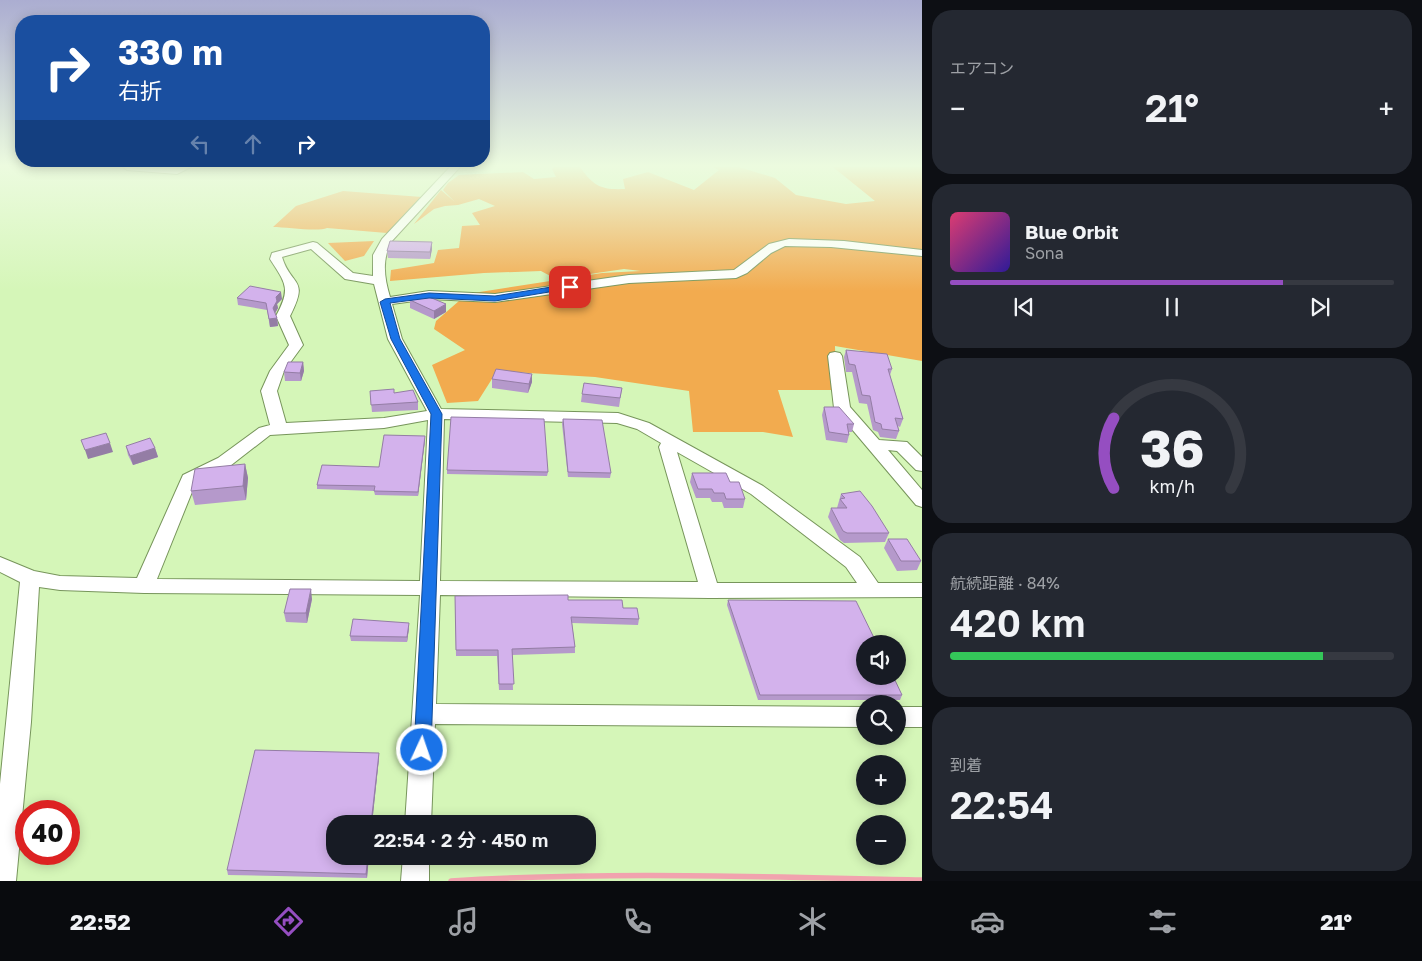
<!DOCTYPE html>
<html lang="ja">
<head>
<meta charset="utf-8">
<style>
  :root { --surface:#171b24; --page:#242831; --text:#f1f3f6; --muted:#9ea1a6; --line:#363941; --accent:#954ec1 }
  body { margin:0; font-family:"Golos Text","Noto Sans JP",sans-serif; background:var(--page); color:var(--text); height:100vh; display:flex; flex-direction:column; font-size:19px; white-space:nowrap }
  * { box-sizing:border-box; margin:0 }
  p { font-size:16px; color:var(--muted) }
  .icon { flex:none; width:28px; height:28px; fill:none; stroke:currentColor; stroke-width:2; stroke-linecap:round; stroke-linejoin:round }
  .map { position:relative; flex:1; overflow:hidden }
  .details { display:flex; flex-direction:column; gap:10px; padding:10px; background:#0d0f14; width:500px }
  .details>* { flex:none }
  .banner { position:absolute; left:15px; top:15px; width:475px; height:152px; border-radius:20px; box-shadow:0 2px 12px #0003; background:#1a4fa0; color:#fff; overflow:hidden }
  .buttons { position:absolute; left:856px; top:635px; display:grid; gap:10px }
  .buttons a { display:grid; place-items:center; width:50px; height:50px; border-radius:50%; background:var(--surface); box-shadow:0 2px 12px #0003; font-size:25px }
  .speed { position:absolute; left:15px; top:800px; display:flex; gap:10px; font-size:25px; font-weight:700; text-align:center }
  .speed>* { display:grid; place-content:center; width:65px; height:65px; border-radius:50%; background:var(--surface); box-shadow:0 2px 12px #0003; line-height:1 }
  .speed .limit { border:8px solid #d22; background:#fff; color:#111 }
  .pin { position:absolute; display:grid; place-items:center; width:42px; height:42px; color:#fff; margin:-21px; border-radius:10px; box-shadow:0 2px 8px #0006 }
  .me { position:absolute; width:55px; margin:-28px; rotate:3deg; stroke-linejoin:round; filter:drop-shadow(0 0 4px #0008) }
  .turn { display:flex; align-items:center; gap:18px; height:105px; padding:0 20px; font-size:22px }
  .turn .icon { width:65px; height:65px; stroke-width:2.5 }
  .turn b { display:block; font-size:35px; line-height:42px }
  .lanes { display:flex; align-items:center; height:48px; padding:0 20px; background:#0003; justify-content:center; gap:25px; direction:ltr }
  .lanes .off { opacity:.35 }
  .big { font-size:38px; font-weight:600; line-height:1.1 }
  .details .card { flex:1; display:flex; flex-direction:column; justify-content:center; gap:8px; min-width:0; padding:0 18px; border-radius:20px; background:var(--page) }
  .details .dial { align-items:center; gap:0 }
  .dial svg { height:130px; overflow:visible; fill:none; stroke:var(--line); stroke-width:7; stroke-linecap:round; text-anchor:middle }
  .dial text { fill:var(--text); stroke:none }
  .song { display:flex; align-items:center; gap:15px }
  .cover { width:60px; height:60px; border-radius:8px; background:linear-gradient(135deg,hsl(340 70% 55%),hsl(250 70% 35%)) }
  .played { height:5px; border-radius:2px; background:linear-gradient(90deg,var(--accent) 75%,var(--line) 75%) }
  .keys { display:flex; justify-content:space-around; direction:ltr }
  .heat { display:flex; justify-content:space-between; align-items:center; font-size:28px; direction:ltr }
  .charge { height:8px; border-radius:4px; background:linear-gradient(90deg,#34c759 84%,var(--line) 0) }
  .trip { position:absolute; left:326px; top:815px; width:270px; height:50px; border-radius:20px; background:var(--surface); box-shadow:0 2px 12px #0003; font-weight:600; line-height:50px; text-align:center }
  .tabs { display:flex; height:80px; justify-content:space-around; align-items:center; background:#090b0e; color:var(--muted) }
  .tabs .icon { width:35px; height:35px }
  .tabs .on { color:var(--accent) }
  .tabs b { font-size:22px; color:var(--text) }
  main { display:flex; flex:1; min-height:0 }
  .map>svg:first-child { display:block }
  .green { fill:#f2ab4f }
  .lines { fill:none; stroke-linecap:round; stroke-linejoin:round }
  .stream { stroke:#f1a3ae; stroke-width:5.5 }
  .minor-casing { stroke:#77955b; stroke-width:2 }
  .minor { fill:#fff; fill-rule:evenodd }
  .wall { fill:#b599cb }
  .shaded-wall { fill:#947da5 }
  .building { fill:#d3b2ec; stroke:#947da5 }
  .route { fill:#1a73e8; stroke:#114b97 }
</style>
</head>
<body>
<main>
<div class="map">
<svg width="922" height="881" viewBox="0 0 922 881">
  <rect width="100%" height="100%" fill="#d5f6b8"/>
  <g class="green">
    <path d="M 554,167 L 580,167 C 594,187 602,190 625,189 L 623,179 L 648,172 L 694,190 L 719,170 L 713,167 L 739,167 L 775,178 L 796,195 L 846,204 L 875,201 L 833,167 L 922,167 L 922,251 L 836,240 L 821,242 L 922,255 L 922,361 L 835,346 L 836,390 L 778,390 L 793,437 L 763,432 L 693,432 L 689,391 L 595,377 L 497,371 L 478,401 L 447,403 L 432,365 L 465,350 L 434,329 L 436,321 L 467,294 L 602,273 L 641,271 L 624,269 L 556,279 L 541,271 L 484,273 L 390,281 L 391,270 L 434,263 L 438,250 L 459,248 L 462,226 L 480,225 L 472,213 L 495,206 L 479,199 L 458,205 L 445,206 L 434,209 L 414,224 L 441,190 L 455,202 L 443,190 L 448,183 L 459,175 L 523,172 L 534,179 L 556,177 L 552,169 Z"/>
    <path d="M 343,191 L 422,197 L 387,233 L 327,228 C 318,232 286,227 273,227 L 296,206 Z"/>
    <polygon points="374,241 364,256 345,261 328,243"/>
  </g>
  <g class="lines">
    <path class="stream" d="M 451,881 C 608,871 765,877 922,880"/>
    <defs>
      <g id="minor">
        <polygon points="123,167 191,167 177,174 127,170"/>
        <path d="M 450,167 L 460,167 L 391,242 C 382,260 384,277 390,297 L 429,291 L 495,294 L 629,275 L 734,270 L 769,244 L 789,239 L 844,241 L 922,250 L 922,256 L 831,247 L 785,246 L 771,253 L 747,273 L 736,278 L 629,283 L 495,302 L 429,299 L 392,304 L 402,339 L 441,409 L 618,413 L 649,423 L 763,486 L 860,557 L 878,583 L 922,583 L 922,597 L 710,598 L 440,595 L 436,704 L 865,707 L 865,727 L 435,724 L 431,824 L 405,824 L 420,595 L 144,593 L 60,590 L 39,587 L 31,722 L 16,881 L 0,881 L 0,784 L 20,582 L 0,572 L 0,557 L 34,571 L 60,576 L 137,578 L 183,475 L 218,458 L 259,428 L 270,425 L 261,391 L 270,371 L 289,345 L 276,316 C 291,288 286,284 270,259 L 272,253 L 313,242 L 317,243 L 353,273 L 373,276 L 373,255 L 382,239 ZM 311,249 L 345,279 L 374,284 L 388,339 L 427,411 L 384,418 L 286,423 L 277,391 L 284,371 L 303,345 L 290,316 C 310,277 291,287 282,257 ZM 444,419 L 617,423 L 637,429 L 661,443 L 659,447 L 698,582 L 440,581 ZM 428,420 L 420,581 L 157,579 L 196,482 L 230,466 L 270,435 L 384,428 ZM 677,452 L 751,494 L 846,567 L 857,583 L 717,583 Z"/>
        <polygon points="835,352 840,353 842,356 850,407 879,440 907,442 922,457 922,471 916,470 897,451 888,450 922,490 922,507 916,505 834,408 828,356 830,353"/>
        <rect x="898" y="707" width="24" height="20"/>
        <polygon points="403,856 429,856 429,881 401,881"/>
      </g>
    </defs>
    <use href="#minor" class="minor-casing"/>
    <use href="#minor" class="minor"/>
  </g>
  <g class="wall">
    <polygon points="432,249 430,259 388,258 387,251"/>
    <polygon points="237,298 282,299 277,304 278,308 275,313 277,318 278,326 270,327 267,310 238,305"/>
    <polygon points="410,300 446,312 434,319 410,308"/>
    <polygon points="846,350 892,369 890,375 903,419 900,427 898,426 899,431 896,439 880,437 878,432 873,430 867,404 859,403 852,372 846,372 844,357"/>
    <polygon points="303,362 304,371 301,381 285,381 284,372"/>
    <polygon points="492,379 532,382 528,393 492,388"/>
    <polygon points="622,388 619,407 581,402 582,394"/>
    <polygon points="370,391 394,393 418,402 418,410 372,412"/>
    <polygon points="824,407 854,424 852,432 849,432 849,435 847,443 826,440 822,415"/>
    <polygon points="563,419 611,473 610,478 568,477 562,424"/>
    <polygon points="425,440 418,496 375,495 374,491 317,489 317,485 379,467"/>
    <polygon points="126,446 155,448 158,457 133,465 128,455"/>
    <polygon points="245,464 248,478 246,500 195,505 191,491"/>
    <polygon points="447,470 548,472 547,476 447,474"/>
    <polygon points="692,473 730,482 745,499 743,508 724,508 722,502 712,502 710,498 696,498 690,482"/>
    <polygon points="841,494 889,533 885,542 844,543 840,540 828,517 831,508 837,508"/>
    <polygon points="888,539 921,561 917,570 897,571 884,548"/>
    <polygon points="455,596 568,600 623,608 639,619 638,625 572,623 575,647 575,653 512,655 513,690 499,690 497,656 456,656"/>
    <polygon points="312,599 307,623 286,622 284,613"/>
    <polygon points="728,600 902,695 900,700 758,700 727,605"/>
    <polygon points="409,628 407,642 351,641 350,636"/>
    <polygon points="379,753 379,758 372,824 335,824 335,856 369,856 367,878 228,875 227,870"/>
  </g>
  <g class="shaded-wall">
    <polygon points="432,242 432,249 430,259 430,252"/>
    <polygon points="281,292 282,299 277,304 278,308 274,315 273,308 276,297"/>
    <polygon points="446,304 446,312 434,319 434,311"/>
    <polygon points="277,318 278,326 270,327 269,319"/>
    <polygon points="303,362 304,371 301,381 300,373"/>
    <polygon points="532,374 532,382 528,393 529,384"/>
    <polygon points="425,436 425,440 418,496 418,492"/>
    <polygon points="110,443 113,452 88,459 85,450"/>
    <polygon points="155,448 158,457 133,465 130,456"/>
    <polygon points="245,464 248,478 246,500 243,486"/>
    <polygon points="311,589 312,599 307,623 306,613"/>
    <polygon points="409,623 409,628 407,642 407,637"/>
    <polygon points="379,753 379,758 372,824 371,824"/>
    <polygon points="368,856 369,856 367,878 366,874"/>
  </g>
  <g class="building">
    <polygon points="390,241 432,242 430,252 387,251"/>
    <polygon points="250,286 281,292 276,297 277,301 273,308 277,318 269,319 266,303 237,298"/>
    <polygon points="422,294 446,304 434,311 410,300"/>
    <polygon points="846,350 887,354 892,369 888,369 903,419 895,418 899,431 882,429 881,424 875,422 870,396 862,395 855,365 849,364"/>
    <polygon points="288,362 303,362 300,373 284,372"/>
    <polygon points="496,369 532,374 529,384 492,379"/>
    <polygon points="584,383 622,388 620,398 582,394"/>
    <polygon points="394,389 394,393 413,390 418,402 371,405 370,391"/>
    <polygon points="824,407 839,407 854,424 847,424 849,435 829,432"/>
    <polygon points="451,417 544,419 548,472 447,470"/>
    <polygon points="563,419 602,420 611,473 568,472"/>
    <polygon points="106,433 110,443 85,450 81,440"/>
    <polygon points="384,435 425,436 418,492 374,491 375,486 317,485 322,465 379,467"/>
    <polygon points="150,438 155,448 130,456 126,446"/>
    <polygon points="245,464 243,486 191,491 195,469"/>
    <polygon points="692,473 726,473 730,482 739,482 745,499 726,499 724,493 714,493 712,489 698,489"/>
    <polygon points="860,491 872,506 889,533 847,533 843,531 831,508 847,508 840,499 845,498 841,494"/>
    <polygon points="888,539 907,539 921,561 901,561"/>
    <polygon points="290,589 311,589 306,613 284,613"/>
    <polygon points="568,595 568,600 622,600 623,608 637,608 639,619 571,617 575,647 512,649 514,684 499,684 498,650 456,650 455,596"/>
    <polygon points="728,600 856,601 877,644 865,644 865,676 893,676 902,695 760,695"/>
    <polygon points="353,619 409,623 407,637 350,636"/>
    <polygon points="255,750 379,753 371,824 335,824 335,856 368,856 366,874 227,870"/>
  </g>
  <linearGradient id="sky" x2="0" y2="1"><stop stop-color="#abadd1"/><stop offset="0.57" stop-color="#ecfbdf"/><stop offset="1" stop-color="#ecfbdf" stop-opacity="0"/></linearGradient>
  <rect width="922" height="291" fill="url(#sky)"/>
  <polygon class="route" points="570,284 574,287 573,288 495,301 429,298 390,303 400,339 442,414 431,750 428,756 422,758 416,756 414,750 431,414 391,339 380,302 385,299 429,293 495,296"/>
</svg>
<div class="buttons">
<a><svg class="icon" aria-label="sound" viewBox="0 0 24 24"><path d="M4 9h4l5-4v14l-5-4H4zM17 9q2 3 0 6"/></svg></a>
<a><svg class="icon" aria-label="search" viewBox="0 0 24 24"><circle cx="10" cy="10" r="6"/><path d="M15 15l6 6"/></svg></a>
<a>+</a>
<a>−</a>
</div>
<div class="speed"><div class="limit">40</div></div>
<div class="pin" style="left:570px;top:287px;background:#d93025"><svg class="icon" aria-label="arrive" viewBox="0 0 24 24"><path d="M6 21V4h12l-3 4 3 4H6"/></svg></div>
<svg class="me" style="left:422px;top:750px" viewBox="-20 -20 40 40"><circle r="17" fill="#1a73e8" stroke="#fff" stroke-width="3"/><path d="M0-11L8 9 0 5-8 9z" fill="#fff"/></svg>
<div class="trip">22:54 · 2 分 · 450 m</div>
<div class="banner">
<div class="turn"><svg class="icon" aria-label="right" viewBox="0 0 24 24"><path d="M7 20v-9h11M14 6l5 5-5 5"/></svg><div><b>330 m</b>右折</div></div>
<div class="lanes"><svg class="icon off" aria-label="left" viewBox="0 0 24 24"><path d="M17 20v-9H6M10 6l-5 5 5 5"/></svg><svg class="icon off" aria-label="ahead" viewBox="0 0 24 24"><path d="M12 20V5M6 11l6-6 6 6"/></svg><svg class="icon" aria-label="right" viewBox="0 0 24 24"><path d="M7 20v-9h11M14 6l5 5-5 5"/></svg></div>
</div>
</div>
<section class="details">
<div class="card"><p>エアコン</p>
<div class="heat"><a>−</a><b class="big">21°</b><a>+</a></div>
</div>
<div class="card">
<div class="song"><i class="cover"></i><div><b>Blue Orbit</b><p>Sona</p></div></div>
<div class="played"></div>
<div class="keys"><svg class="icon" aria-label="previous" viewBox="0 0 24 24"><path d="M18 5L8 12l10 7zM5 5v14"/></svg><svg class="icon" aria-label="pause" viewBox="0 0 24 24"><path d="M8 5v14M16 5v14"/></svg><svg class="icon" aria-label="next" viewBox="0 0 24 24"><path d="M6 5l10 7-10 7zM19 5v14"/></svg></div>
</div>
<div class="card dial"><svg viewBox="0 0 100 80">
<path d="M14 69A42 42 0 1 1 86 69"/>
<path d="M14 69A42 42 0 0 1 14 26" stroke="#954ec1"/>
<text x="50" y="56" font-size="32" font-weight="700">36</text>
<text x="50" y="72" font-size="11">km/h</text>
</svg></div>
<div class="card"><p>航続距離 · 84%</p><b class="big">420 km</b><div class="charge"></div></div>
<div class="card"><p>到着</p><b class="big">22:54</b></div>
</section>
</main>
<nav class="tabs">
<b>22:52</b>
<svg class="icon on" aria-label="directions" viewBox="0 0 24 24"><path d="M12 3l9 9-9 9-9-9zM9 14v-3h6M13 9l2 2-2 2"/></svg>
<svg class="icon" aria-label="music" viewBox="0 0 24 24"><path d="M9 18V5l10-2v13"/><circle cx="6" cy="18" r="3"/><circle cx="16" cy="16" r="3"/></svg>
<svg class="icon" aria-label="phone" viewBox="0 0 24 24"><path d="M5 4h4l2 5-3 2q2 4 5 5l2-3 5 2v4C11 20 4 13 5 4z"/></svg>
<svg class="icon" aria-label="climate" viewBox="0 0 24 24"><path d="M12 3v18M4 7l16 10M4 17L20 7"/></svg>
<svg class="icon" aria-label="car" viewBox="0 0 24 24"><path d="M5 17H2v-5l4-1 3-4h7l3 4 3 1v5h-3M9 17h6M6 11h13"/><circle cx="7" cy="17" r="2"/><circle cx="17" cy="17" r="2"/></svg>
<svg class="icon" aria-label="filters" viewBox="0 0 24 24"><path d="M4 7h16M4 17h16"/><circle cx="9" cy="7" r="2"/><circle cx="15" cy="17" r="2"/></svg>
<b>21°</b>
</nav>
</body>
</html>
